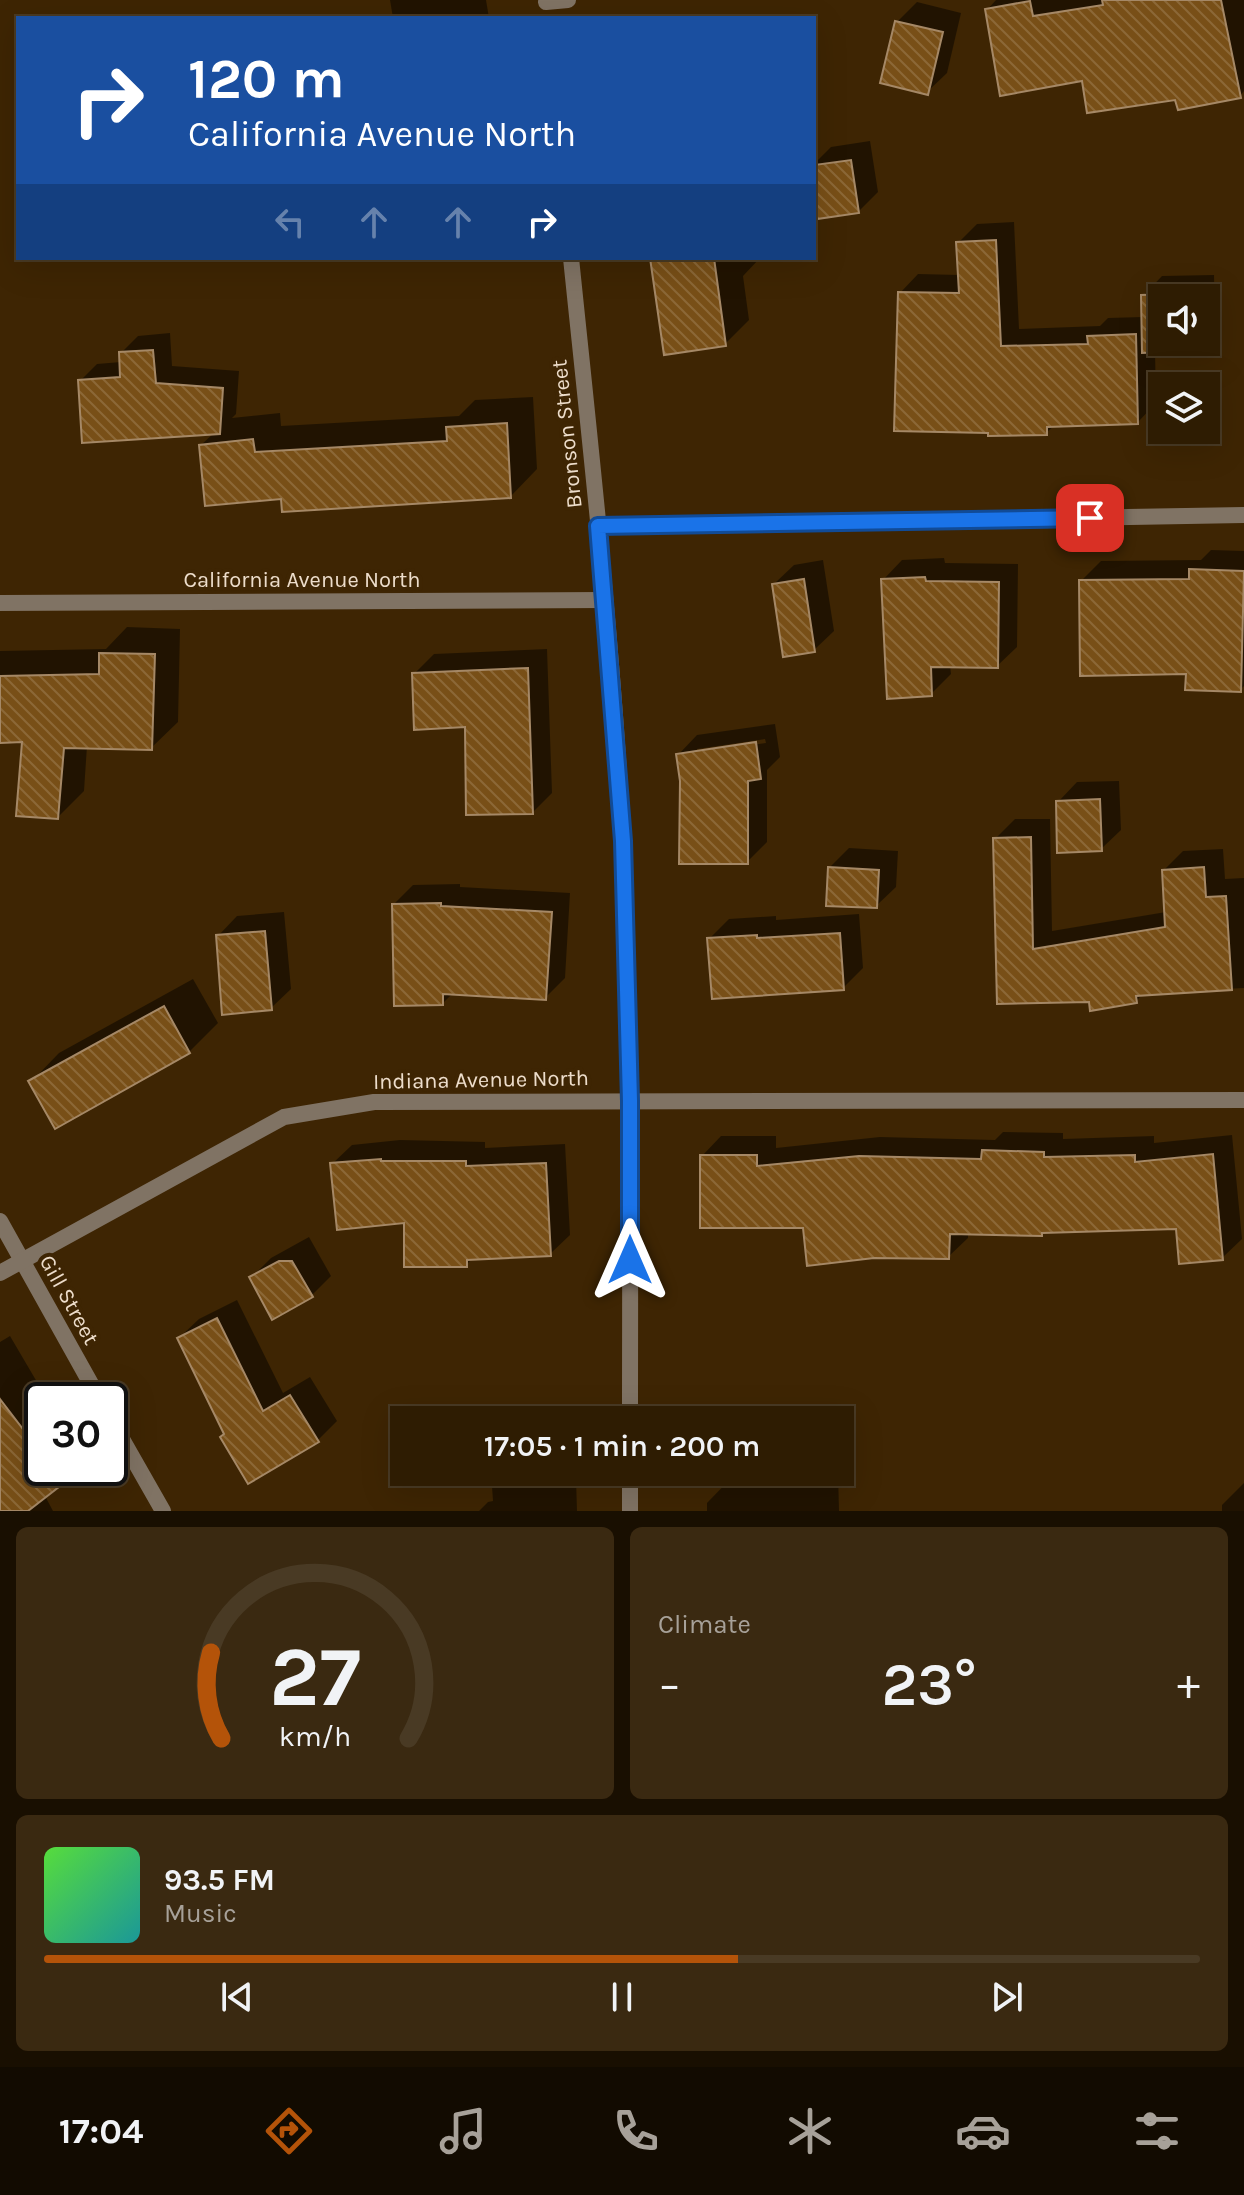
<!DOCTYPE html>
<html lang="en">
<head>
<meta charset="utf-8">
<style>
  :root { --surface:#2e1c02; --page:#3a2911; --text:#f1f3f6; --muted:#a7a199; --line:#493a24; --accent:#b45309 }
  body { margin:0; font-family:Karla,sans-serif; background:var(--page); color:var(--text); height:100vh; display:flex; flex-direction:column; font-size:30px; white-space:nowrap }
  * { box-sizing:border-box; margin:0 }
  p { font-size:26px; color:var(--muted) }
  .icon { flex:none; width:44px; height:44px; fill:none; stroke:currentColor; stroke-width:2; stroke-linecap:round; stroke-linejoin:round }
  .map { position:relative; height:1511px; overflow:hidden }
  .panel { display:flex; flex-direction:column; gap:16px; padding:16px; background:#190f01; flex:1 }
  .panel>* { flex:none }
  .hud { position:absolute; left:16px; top:16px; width:800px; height:244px; border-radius:0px; box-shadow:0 8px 32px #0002,0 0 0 2px var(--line); background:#1a4fa0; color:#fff; overflow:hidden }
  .tools { position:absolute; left:1148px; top:284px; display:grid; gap:16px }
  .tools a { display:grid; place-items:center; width:72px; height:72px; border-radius:0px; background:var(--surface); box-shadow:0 8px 32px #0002,0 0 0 2px var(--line); font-size:40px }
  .speed { position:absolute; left:24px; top:1382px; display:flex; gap:16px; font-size:40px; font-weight:700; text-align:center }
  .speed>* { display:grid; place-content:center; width:104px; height:104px; border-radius:50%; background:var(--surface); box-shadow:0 8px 32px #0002,0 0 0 2px var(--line); line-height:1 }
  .speed .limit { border:4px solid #111; border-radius:12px; background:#fff; color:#111 }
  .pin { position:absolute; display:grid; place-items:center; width:68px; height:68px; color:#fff; margin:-34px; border-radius:16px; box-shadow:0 4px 12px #0006 }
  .me { position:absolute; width:88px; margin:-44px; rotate:0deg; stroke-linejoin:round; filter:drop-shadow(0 0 6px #0008) }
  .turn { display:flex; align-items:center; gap:28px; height:168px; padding:0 40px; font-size:36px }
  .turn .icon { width:104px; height:104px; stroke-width:2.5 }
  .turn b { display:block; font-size:56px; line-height:68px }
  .lanes { display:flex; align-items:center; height:76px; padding:0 40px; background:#0003; justify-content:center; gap:40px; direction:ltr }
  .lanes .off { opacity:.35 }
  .big { font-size:60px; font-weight:600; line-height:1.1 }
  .panel .widget { flex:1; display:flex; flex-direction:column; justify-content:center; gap:12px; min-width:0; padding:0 28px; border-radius:12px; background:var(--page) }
  .panel .dial { align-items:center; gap:0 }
  .dial svg { height:208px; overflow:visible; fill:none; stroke:var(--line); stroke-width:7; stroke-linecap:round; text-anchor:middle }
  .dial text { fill:var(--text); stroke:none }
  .song { display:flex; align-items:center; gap:24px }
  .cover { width:96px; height:96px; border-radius:12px; background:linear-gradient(135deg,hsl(110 70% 55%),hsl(180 70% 35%)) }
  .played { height:8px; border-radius:4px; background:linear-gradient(90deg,var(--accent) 60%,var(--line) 60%) }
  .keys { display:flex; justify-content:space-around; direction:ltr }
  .heat { display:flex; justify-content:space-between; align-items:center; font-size:44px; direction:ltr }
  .panel .tiles { flex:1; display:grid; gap:16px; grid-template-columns:1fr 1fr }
  .widget:last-child { grid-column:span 2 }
  .trip { position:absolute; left:390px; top:1406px; width:464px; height:80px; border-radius:0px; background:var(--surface); box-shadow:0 8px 32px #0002,0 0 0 2px var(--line); font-weight:600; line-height:80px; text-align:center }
  .dock { display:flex; height:128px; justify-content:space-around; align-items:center; background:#120b01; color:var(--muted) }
  .dock .icon { width:56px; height:56px }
  .dock .selected { color:var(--accent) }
  .dock b { font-size:36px; color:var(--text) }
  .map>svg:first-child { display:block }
  .shadow { fill:#0007; fill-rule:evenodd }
  .building { fill:url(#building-back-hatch); stroke:#a58866; stroke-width:2 }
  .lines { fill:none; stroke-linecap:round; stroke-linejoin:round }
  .minor { stroke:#807364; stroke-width:16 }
  .tertiary { stroke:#807364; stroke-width:16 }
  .route-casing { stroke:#114b97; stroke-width:20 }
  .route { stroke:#1a73e8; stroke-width:14 }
  .labels { text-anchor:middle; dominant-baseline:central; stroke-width:8; stroke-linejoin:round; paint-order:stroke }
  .street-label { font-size:22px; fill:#edddcb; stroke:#3e2503 }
</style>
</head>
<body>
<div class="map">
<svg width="1244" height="1511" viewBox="0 0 1244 1511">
  <defs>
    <pattern id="building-back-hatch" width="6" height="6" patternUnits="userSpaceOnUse" patternTransform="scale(2)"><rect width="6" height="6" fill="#784f17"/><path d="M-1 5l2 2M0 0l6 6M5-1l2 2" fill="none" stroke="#8c6837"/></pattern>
  </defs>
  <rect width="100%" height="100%" fill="#3e2503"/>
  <g class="shadow">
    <polygon points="390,0 486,0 489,18 393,18"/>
    <polygon points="996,0 1244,0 1244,91 1240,96 1177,98 1084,79 987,10"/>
    <polygon points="917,2 961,13 947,73 927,92 897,22"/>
    <polygon points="870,141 878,192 858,212 819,217 814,164 831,147"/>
    <polygon points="1014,222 1019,329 1100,326 1108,318 1143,317 1143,296 1162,276 1214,275 1215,329 1206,338 1206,298 1162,298 1162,342 1202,342 1196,349 1155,350 1156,403 1138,422 1055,425 1046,433 900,293 918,274 960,275 958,243 977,224"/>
    <polygon points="652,258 760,258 743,276 749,320 725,344"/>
    <polygon points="170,333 172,366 239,371 236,414 232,418 280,413 281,426 459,416 475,400 533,397 537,469 510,497 283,497 201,445 215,432 80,381 97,364 121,362 121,353 138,336"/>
    <polygon points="1211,550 1244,551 1244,686 1240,690 1188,672 1081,581 1101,561 1201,560"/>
    <polygon points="944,558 945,563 1018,564 1017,647 997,666 950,665 951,674 931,694 883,580 902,560"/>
    <polygon points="823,560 834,631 814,650 774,584 794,565"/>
    <polygon points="127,627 180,629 178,722 151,748 87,746 84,791 58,817 24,740 0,741 0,651 106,649"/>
    <polygon points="547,649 552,793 533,812 467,725 414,674 434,654"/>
    <path d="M 775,724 L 780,757 L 767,770 L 767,842 L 747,862 L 682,781 L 678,755 L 697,735 ZM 765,739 L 766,743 L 697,753 L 697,749 Z"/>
    <polygon points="1119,781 1121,830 1101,849 1058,802 1077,782"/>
    <polygon points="1015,819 1050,819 1052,931 1166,912 1164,870 1183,851 1223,849 1225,879 1244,878 1244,988 1144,993 1136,1001 999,1002 995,839"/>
    <polygon points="849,848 898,851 896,887 876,906 829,868"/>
    <polygon points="460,884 460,887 570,893 565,978 545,998 453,993 443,1003 394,904 413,885"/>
    <polygon points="284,912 291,989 271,1008 218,936 237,916"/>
    <polygon points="859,914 863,968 843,988 709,939 729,919 776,916 776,920"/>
    <polygon points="193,979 218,1023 189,1052 31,1082 59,1053"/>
    <polygon points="1003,1132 1063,1133 1063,1139 1154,1136 1154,1143 1232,1135 1242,1239 1222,1258 1178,1227 1044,1231 1041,1234 968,1232 968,1238 948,1257 805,1226 702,1156 721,1136 776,1136 776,1148 880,1137 995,1140"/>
    <polygon points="400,1140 485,1142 485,1148 565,1144 570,1235 550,1254 473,1258 466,1265 332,1164 352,1145"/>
    <polygon points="309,1237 331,1276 311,1296 251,1278 271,1258"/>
    <polygon points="237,1300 283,1393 310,1377 337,1421 318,1440 225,1434 179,1338 199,1319"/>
    <polygon points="10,1336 37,1382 27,1392 42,1412 42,1468 77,1468 45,1496 53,1511 0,1511 0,1342"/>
    <polygon points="491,1472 579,1472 576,1478 577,1511 479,1511 488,1502 493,1501"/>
    <polygon points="838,1472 839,1511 707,1511 707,1503 735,1474"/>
    <polygon points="1244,1483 1244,1511 1222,1511 1222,1505"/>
  </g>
  <g class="building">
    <polygon points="1102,0 1221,0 1241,98 1178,110 1175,100 1087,113 1082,81 1000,96 985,9 1030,1 1033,16 1103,5"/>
    <polygon points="895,21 943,32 928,95 880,83"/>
    <polygon points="851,160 859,213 817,219 814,165"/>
    <polygon points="996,240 1001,346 1088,344 1087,336 1136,334 1138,424 1047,427 1047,435 988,436 988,433 894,431 898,292 959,293 956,242"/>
    <polygon points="650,258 714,258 726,346 664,355"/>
    <polygon points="1195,293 1195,298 1162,298 1162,342 1196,342 1196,351 1142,353 1141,295"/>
    <polygon points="153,350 156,383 223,388 220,434 82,443 78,380 120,377 119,352"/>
    <polygon points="507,423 511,498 282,512 281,499 205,506 199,445 253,439 255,452 447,441 446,427"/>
    <polygon points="1189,569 1244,571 1241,692 1185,690 1186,674 1080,676 1079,580 1189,579"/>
    <polygon points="925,577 926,581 999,582 998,668 931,667 932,696 887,699 881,579"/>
    <polygon points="804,579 815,652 783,657 772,584"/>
    <polygon points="99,653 155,654 152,750 64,748 58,819 16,816 22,742 0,743 0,676 99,674"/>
    <polygon points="528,668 533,814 466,815 465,727 414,730 412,673"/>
    <polygon points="756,742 761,779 748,781 748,864 679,864 680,781 676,754"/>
    <polygon points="1100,799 1102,851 1057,853 1056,801"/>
    <polygon points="1031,837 1033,949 1165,927 1162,870 1204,867 1206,897 1226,896 1232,990 1136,996 1137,1003 1090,1011 1089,1002 997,1004 993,838"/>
    <polygon points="828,867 879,870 877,908 826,906"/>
    <polygon points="441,903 441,906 552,912 546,1000 443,994 443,1005 394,1006 392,904"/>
    <polygon points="265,931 272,1010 222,1015 216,935"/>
    <polygon points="840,933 844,990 712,999 707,938 757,935 757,938"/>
    <polygon points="164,1006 190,1053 55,1129 28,1081"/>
    <polygon points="982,1150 1044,1152 1044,1157 1135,1155 1135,1162 1213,1154 1223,1260 1179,1264 1176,1229 1042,1233 1042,1236 950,1234 949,1259 874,1258 807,1266 803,1228 700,1228 700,1155 757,1155 757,1166 859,1156 981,1159"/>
    <polygon points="381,1159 381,1161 466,1161 466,1166 546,1163 551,1256 467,1260 467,1267 404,1267 404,1223 337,1230 330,1163"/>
    <polygon points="279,1261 292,1261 313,1297 272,1320 249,1277"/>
    <polygon points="217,1318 263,1411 290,1395 319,1442 248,1484 220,1437 224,1434 177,1338"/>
    <polygon points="0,1399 42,1454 42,1468 53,1468 64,1483 28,1511 0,1511"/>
  </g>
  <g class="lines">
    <g class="minor">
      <polyline points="546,2 568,0"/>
      <path d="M 571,258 C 591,452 613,646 623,841 C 632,1034 630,1227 630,1420"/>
      <polyline points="598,526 1244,515"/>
      <polyline points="0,603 605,600"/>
      <polyline points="0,1221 100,1400"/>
      <polyline points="110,1418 163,1511"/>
      <polyline points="630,1511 630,1472"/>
    </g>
    <polyline class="tertiary" points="0,1273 284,1117 374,1102 1244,1100"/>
  </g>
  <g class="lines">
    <defs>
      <polyline id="route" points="630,1260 630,1101 623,841 598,526 1090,518"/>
    </defs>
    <use href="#route" class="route-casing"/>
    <use href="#route" class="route"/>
  </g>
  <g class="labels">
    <g class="street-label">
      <text transform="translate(567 434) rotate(-96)">Bronson Street</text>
      <text x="302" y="580">California Avenue North</text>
      <text transform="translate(481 1080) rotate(-1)">Indiana Avenue North</text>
      <text transform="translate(69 1300) rotate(61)">Gill Street</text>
    </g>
  </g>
</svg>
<div class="tools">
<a><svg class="icon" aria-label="sound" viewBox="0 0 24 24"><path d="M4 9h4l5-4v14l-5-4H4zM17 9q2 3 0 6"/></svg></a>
<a><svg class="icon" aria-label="layers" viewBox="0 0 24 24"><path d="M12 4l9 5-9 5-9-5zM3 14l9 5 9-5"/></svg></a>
</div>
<div class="speed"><div class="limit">30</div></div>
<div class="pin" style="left:1090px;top:518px;background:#d93025"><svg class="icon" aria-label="arrive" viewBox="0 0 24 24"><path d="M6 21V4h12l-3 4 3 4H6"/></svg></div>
<svg class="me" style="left:630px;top:1260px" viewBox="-20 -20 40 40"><path d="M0-17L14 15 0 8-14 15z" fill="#1a73e8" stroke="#fff" stroke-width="4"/></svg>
<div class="trip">17:05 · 1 min · 200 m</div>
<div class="hud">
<div class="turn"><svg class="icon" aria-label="right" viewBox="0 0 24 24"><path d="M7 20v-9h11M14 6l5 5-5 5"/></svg><div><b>120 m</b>California Avenue North</div></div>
<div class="lanes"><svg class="icon off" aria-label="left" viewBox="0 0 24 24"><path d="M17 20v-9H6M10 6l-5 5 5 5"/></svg><svg class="icon off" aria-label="ahead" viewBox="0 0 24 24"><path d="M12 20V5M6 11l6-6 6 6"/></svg><svg class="icon off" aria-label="ahead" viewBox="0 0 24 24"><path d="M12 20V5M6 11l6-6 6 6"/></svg><svg class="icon" aria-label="right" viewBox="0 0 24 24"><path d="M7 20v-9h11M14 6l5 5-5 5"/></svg></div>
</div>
</div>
<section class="panel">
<div class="tiles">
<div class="widget dial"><svg viewBox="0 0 100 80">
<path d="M14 69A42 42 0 1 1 86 69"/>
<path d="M14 69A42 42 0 0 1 10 36" stroke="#b45309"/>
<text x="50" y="56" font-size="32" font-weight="700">27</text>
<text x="50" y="72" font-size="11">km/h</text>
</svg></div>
<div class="widget"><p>Climate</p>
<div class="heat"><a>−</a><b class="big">23°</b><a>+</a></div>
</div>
<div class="widget">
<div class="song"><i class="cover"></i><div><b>93.5 FM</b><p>Music</p></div></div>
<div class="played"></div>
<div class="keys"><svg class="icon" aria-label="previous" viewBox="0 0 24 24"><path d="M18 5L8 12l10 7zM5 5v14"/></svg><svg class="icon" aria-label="pause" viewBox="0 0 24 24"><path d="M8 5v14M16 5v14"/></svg><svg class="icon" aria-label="next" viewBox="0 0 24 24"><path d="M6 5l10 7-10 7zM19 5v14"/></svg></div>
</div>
</div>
</section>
<nav class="dock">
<b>17:04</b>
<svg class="icon selected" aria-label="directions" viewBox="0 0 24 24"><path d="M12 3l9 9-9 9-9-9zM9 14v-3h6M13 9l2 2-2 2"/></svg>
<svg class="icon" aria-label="music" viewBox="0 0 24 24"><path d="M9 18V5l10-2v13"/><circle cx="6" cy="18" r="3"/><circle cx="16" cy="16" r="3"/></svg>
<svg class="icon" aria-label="phone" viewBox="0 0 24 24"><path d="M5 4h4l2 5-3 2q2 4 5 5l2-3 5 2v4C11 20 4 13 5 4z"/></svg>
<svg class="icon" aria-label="climate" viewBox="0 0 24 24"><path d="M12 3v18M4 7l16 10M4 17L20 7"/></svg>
<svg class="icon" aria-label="car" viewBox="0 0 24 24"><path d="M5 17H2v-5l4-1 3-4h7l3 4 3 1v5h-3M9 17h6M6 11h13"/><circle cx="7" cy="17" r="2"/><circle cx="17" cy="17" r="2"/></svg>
<svg class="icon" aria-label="filters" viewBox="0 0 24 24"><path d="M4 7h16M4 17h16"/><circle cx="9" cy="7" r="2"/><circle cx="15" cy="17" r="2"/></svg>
</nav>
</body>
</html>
